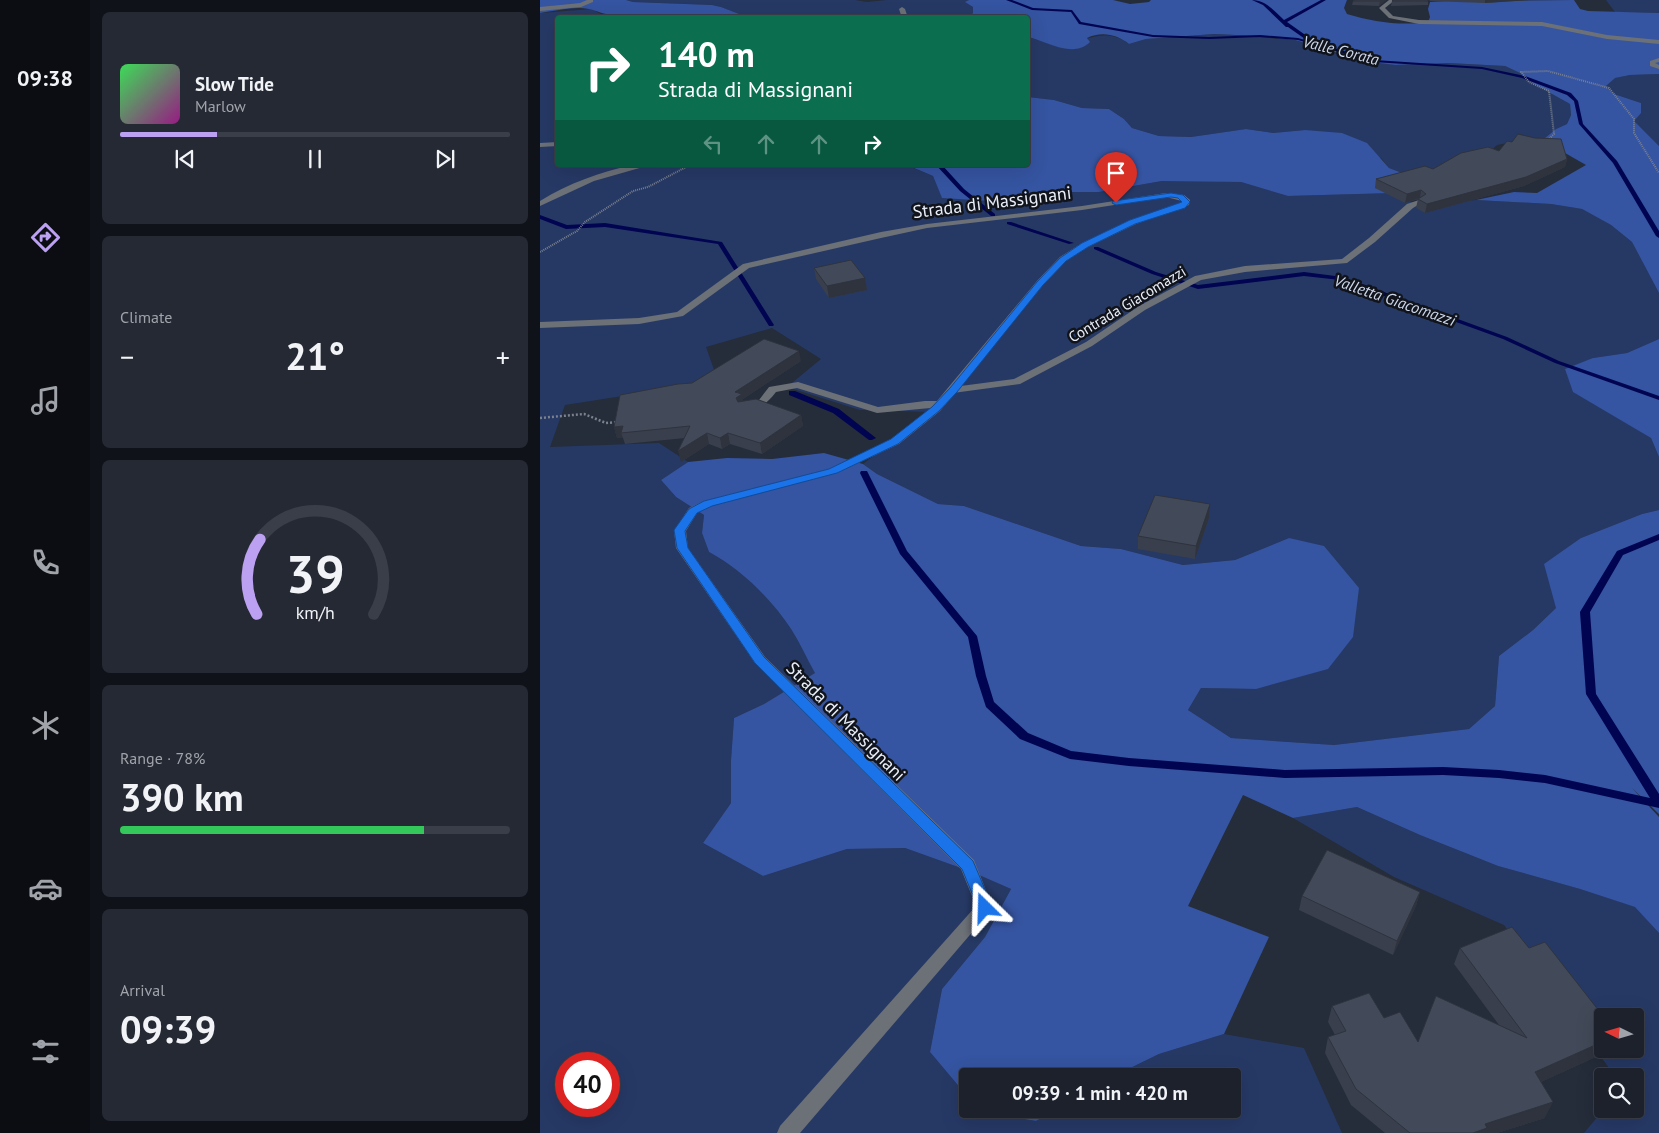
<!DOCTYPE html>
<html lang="en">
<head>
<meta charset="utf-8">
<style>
  :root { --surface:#1c212c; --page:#252934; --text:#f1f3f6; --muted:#a0a3a9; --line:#3a3e48; --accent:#bca0f2 }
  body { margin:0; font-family:"PT Sans",sans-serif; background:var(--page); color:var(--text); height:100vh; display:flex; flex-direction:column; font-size:19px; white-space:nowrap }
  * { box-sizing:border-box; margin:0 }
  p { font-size:16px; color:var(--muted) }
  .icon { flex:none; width:28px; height:28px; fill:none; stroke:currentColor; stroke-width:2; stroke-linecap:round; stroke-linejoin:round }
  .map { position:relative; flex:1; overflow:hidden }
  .drawer { display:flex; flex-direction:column; gap:12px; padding:12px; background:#0f1218; width:450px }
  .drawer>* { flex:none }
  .banner { position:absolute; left:15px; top:15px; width:475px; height:152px; border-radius:5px; box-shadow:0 5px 20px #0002,0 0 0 1px var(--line); background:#0b6e4f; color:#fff; overflow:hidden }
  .needle { width:32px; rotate:275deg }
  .fabs { position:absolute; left:1054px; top:1008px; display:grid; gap:10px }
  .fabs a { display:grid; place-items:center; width:50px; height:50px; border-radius:5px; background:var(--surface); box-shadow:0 5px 20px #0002,0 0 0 1px var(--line); font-size:25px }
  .speed { position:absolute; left:15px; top:1052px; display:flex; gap:10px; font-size:25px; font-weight:700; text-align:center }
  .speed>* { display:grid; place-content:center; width:65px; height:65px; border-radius:50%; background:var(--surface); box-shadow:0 5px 20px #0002,0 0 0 1px var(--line); line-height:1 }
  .speed .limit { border:8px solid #d22; background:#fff; color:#111 }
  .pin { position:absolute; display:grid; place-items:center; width:42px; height:42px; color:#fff; margin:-51px -21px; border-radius:50% 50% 50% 0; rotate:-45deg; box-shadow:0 0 5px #0007 }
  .pin .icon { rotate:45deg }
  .me { position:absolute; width:55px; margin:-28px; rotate:338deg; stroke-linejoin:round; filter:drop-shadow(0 0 4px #0008) }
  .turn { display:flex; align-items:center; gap:18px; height:105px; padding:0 20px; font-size:22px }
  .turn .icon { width:65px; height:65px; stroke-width:2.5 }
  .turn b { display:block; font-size:35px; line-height:42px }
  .lanes { display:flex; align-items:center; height:48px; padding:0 20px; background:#0003; justify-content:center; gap:25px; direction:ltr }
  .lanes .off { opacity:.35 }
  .big { font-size:38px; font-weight:700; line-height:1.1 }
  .drawer .widget { flex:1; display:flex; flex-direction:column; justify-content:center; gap:8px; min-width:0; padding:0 18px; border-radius:8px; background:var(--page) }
  .drawer .dial { align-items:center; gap:0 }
  .dial svg { height:130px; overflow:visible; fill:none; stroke:var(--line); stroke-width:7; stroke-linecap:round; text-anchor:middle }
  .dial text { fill:var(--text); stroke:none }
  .song { display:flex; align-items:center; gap:15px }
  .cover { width:60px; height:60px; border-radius:8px; background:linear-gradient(135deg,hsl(130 70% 55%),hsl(310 70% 35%)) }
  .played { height:5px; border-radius:2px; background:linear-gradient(90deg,var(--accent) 25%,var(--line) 25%) }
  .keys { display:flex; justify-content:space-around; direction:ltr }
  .heat { display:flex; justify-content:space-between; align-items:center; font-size:28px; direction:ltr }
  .charge { height:8px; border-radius:4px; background:linear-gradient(90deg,#34c759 78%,var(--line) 0) }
  .trip { position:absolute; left:419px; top:1068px; width:282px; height:50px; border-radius:5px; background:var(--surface); box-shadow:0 5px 20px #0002,0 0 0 1px var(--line); font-weight:700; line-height:50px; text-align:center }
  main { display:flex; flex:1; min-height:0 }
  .tabs { display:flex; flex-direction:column; width:90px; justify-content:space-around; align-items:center; background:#0b0d12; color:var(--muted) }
  .tabs .icon { width:35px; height:35px }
  .tabs .on { color:var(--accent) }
  .tabs b { font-size:22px; color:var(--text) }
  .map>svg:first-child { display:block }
  .green { fill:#263965; fill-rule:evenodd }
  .forest { fill:#3554a1 }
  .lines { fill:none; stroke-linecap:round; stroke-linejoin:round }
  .stream { fill:#010551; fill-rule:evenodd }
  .path-far1 { stroke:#7a818d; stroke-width:2; stroke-dasharray:1 1; stroke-linecap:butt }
  .path { stroke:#7a818d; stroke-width:2.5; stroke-dasharray:2 2; stroke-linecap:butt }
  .minor { fill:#6c7077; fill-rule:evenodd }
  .tertiary { fill:#6c7077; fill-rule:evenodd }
  .wall { fill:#393f4c }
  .shaded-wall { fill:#2e333e }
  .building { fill:#424958; stroke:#2e333e }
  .route { fill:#1a73e8; stroke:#114b97 }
  .labels { text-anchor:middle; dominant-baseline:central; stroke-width:5; stroke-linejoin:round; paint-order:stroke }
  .far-street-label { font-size:15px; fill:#e9eef8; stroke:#11141b }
  .far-water-label { font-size:16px; font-style:italic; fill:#cdd7ec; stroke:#11141b }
  .street-label { font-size:18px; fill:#e9eef8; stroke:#11141b }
</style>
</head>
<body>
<main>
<nav class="tabs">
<b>09:38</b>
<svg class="icon on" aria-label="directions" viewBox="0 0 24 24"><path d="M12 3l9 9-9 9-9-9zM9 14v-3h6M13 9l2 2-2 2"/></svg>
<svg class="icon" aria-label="music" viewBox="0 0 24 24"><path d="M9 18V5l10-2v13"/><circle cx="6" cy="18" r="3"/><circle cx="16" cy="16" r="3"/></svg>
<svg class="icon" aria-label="phone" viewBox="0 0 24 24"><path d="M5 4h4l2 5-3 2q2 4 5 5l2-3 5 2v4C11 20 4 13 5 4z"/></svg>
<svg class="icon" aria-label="climate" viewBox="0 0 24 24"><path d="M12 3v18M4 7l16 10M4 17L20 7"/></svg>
<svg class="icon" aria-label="car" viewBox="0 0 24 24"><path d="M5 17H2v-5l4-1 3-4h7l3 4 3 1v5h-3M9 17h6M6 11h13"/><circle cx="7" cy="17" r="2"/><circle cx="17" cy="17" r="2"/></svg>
<svg class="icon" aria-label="filters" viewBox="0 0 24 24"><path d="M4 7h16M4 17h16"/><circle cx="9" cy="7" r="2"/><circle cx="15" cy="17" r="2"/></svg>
</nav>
<section class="drawer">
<div class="widget">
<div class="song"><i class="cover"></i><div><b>Slow Tide</b><p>Marlow</p></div></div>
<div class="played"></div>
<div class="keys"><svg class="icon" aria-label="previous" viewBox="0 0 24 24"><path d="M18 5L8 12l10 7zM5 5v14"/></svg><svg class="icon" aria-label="pause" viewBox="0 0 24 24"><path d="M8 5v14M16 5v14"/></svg><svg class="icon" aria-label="next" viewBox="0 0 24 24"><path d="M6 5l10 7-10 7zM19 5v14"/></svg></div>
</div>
<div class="widget"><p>Climate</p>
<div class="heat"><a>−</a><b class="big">21°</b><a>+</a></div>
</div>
<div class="widget dial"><svg viewBox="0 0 100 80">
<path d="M14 69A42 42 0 1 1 86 69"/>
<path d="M14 69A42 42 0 0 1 16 23" stroke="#bca0f2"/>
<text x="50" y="56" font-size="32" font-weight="700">39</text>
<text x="50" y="72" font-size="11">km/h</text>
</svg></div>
<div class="widget"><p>Range · 78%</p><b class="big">390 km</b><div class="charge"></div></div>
<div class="widget"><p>Arrival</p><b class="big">09:39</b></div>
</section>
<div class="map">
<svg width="1119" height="1133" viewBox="0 0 1119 1133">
  <rect width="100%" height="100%" fill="#252c3a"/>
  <g class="green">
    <polygon points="86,0 315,0 327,2 347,0 429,0 426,2 433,7 433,13 429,18 196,18 198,14 181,7 172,5 93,2"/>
    <polygon points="1066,0 1119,0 1119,13 1075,12"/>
    <path d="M 51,9 L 61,14 L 73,15 L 76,17 L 18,18 L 18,165 L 366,165 L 393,176 L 402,197 L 466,202 L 534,192 L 559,192 L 622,181 L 681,181 L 701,182 L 748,196 L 854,193 L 877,205 L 936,200 L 1011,204 L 1042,209 L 1071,225 L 1092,242 L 1119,293 L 1119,339 L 1087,353 L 1053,358 L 1089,424 L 1111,438 L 1119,457 L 1119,510 L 1102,514 L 1041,538 L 1016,608 L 993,630 L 959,656 L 955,706 L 929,729 L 794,745 L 691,738 L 648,710 L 661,688 L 716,689 L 749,538 L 695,560 L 643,565 L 581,549 L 541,546 L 424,506 L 398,504 L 337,474 L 323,464 L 391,412 L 320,410 L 247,387 L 281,359 L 232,328 L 166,347 L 178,381 L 25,405 L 10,447 L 119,443 L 148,462 L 121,480 L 136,497 L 164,515 L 162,533 L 169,552 C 201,569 231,599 251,629 C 260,643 267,659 276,673 L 224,704 L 194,718 L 191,760 L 191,803 L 163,843 L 223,876 L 307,849 L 365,848 L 432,872 L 471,889 L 445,937 L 402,989 L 390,1052 L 427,1096 L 428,1109 L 439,1109 L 441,1112 L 496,1121 L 518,1109 L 692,1109 L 692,1076 L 574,1076 L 619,1054 L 684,1034 L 764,1048 L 802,1133 L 0,1133 L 0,13 ZM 26,1064 L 69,1064 L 69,1106 L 26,1106 Z"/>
    <path d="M 674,34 L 755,40 L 803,56 L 855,65 L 908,63 L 965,66 L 980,73 L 994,84 L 1030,104 L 1031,115 L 1027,124 L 1016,129 L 1000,142 L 977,141 L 957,145 L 946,155 L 873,177 L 849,168 L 841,158 L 765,130 L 733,133 L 706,129 L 651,137 L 619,136 L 592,128 L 584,119 L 569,109 L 542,108 L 514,100 L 488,97 L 488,37 L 523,48 C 545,39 567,27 589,44 L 606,39 Z"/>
    <polygon points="1119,74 1119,146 1093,121 1101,103 1074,94 1066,86 1074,78 1090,75"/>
    <path d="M 817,807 L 880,835 L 958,866 L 1040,889 L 1096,907 L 1119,933 L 1119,1133 L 1044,1133 L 1064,1109 L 1095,1109 L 1095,1076 L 1075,1076 L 964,925 L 854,877 L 753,818 ZM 1062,1016 L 1095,1016 L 1095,1049 L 1062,1049 Z"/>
  </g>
  <g class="forest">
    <path d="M 0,0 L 86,0 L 93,2 L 172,5 L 181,7 L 199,14 L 196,18 L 76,18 L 73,15 C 62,14 58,11 49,9 C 34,6 15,11 0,13 Z"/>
    <path d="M 429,0 L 573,0 L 590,4 L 609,2 L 611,0 L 807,0 L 804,8 L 807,14 C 833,22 861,26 888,22 L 890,17 L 888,9 L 890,2 L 907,1 L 1034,0 L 1040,9 L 1048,11 L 1119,13 L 1119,74 L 1090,75 L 1075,78 L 1066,86 L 1074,94 L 1101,103 L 1101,113 L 1094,121 L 1119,146 L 1119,293 L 1092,242 L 1071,225 L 1042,209 L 1011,204 L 936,200 L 974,192 L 997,193 L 1046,165 L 1018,149 L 1000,142 L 1016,129 L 1027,124 L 1031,115 L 1030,104 L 994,84 L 980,73 L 965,66 L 908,63 L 855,65 L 824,61 L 755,40 L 717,36 L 674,34 L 606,39 L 589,44 C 577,34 561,31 547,38 L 550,42 C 534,59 505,41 488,37 L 488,18 L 429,17 L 433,13 L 433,7 L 425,2 Z"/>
    <polygon points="488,97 514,100 542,108 569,109 584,119 592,128 619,136 651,137 706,129 733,133 765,130 802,133 827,143 849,168 873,177 854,193 748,196 701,182 622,181 559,192 533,192 466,202 402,198 393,176 367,165 488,165"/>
    <polygon points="1119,339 1119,457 1111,438 1033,392 1025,369 1053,358 1087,353"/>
    <path d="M 284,453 L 323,464 L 337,474 L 398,504 L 424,506 L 541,546 L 581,549 L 643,565 L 695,560 L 749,538 L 784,546 L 819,588 L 813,637 L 788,669 L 716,689 L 661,688 L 648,710 L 691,738 L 794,745 L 929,729 L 955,706 L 959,656 L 993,630 L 1016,608 L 1004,564 L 1041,538 L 1102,514 L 1119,510 L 1119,814 L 1092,788 L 1119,817 L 1119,933 L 1095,907 L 1040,889 L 958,866 L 880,835 L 817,807 L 753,818 L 703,795 L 648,906 L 729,937 L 684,1034 L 619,1054 L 574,1076 L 428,1076 L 427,1096 L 390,1052 L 402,989 L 445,937 L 471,889 L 432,872 L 365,848 L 307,849 L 223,876 L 163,843 L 191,803 L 191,760 L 194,718 L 224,704 L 275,673 C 267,659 260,643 251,629 C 231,599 201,569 169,552 L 162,533 L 164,515 L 136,497 L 121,480 L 148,462 L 187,458 L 232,459 Z"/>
    <polygon points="439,1109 518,1109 496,1121 441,1112"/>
  </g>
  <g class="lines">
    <g class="stream">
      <path d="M 466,0 L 472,0 L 493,8 L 532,10 L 541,22 L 613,35 L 669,37 L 720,35 L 758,38 L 768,41 L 748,27 L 746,27 L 723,5 L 712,0 C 726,0 735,12 744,20 L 781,0 L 786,0 L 747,22 L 771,39 L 770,41 L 834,60 L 942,67 L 985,76 L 1031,93 L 1038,101 L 1043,124 L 1077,161 L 1119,231 L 1119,238 L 1116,236 L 1073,163 L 1039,124 L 1034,101 L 1027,95 L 982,78 L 942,69 L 834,62 L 758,40 L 720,37 L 669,39 L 613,37 L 539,24 L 531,12 L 492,10 Z"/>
      <polygon points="396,165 402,165 424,189 455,214 455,216 451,216 420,191"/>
      <polygon points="0,215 27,225 65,223 182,242 234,325 233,326 229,326 178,244 65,227 26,229 0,219"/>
      <polygon points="467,222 471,222 534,243 529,244 467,224"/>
      <polygon points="554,247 558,247 616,272 658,285 764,272 803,277 967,337 1019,361 1119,396 1119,400 1015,363 963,339 800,280 764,276 658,289 612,274 554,249"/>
      <polygon points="249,391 255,391 299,409 336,438 332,440 329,440 293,413 249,395"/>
      <polygon points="321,471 327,471 367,551 437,636 446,676 454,702 488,733 531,751 589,758 745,770 903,767 959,770 1005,775 1110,798 1046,694 1040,612 1077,551 1119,534 1119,540 1083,555 1050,612 1056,694 1119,794 1119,808 1005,783 959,778 903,775 745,778 589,766 530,759 480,739 446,707 436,676 428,637 360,554 320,473"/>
    </g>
    <g class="path-far1">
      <polyline points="1008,140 1014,134 1009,91 989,82 981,72 1008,71 1069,88 1094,119 1094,133 1119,173"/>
      <polyline points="0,252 37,231 45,222 93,191 108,187 150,165"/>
    </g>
    <polyline class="path" points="0,418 44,414 66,423 77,422"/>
    <g class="minor">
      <polygon points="849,0 855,0 845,8 853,16 879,20 1002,22 1067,35 1119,40 1119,44 1067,39 1002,26 879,24 849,18 839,8"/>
      <polygon points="362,7 365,9 368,18 362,18 359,9"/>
      <polygon points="1119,58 1119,62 1115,63 1119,65 1119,69 1110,66 1110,61"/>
      <polygon points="879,200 883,202 873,208 835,242 807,263 705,272 661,280 605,310 552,346 480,384 413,393 408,390 413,387 474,379 546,342 599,306 655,276 705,266 802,259 829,238 867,204"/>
      <path d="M 258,382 L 338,407 L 385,401 L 401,401 L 406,404 L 401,407 L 337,413 L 257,388 L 236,392 C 228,402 222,408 208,411 L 203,408 L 219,400 L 229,387 Z"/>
    </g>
    <g class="tertiary">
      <polygon points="47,0 53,0 53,2 41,7 0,11 0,7 40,3"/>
      <polygon points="18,142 18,146 0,147 0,143"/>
      <path d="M 93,165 L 110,165 L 54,181 L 0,206 L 0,201 C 29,183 60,172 93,165 Z"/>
      <polygon points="626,193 644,195 650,200 649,205 596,224 548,247 526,261 503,285 400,411 359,444 297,473 172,505 157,513 146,531 148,548 225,657 434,860 453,908 260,1133 237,1133 240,1126 436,906 421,869 215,663 136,548 134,531 149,508 164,501 289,469 351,440 392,407 497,281 520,257 542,243 590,220 641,204 642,201 626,197 542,210 387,228 341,238 209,268 143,316 99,324 0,328 0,322 99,318 137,312 203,264 341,232 387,224 542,206"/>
    </g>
  </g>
  <g class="wall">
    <polygon points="815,0 846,0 839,6 812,5 813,1"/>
    <polygon points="889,0 989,0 945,3 890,1"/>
    <polygon points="852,1 888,1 888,5 851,6"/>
    <polygon points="959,151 1027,159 1025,167 984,186 885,213 876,208 878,199 879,199 865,203 835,188 836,179 893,169"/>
    <polygon points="274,268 325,278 327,290 289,298 276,279"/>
    <polygon points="261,361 203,399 203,401 261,415 263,426 222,454 190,444 182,449 169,444 141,462 145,438 85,444 83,438 77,438 74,427 152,383"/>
    <polygon points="670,504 669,518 655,559 598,549 598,536"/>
    <polygon points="880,892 876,906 853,955 759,910 762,896"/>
    <polygon points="920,948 1069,1051 1001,1082 1005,1118 957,1133 845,1133 811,1105 785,1053 788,1037 795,1035 788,1022 792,1006 844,1018 878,1042 959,1025 914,964"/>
  </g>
  <g class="shaded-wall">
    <polygon points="841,0 846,0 839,6 840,1"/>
    <polygon points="945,0 989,0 945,3"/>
    <polygon points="1027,159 1025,167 984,186 885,213 887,204"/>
    <polygon points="881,190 880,198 865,203 867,194"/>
    <polygon points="325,278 327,290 289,298 287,286"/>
    <polygon points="259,351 261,361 203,399 204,405 198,408 195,392"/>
    <polygon points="261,415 263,426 222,454 220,443"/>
    <polygon points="83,426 81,433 83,438 77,438 74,427"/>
    <polygon points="167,433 169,444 141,462 138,451"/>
    <polygon points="188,433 190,444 182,449 180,438"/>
    <polygon points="670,504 669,518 655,559 656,546"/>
    <polygon points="880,892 876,906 853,955 857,941"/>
    <polygon points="1062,1042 1062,1049 1070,1049 1069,1051 988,1088 995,1072"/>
    <polygon points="1013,1102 1005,1118 957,1133 933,1133 945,1124"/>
  </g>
  <g class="building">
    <polygon points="815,0 841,0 840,1 813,1"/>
    <polygon points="853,0 888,0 888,1 852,1"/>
    <polygon points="978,134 995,138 1021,139 1027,159 986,177 887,204 878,199 886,194 881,190 867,194 836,179 885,166 893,169 921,153 948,147 959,151 967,141 972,142"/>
    <polygon points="311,260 325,278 287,286 274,268"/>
    <polygon points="224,339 259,351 195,392 202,394 196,398 198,402 216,399 261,415 220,443 188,433 180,438 167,433 138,451 150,426 81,433 83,426 74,427 80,395 138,384 152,383"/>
    <polygon points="615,495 670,504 656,546 598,536"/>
    <polygon points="787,850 880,892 857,941 762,896"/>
    <polygon points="972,927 989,948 1005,942 1063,1016 1062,1016 1062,1042 995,1072 1013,1102 945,1124 947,1128 933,1133 870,1133 816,1089 788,1037 806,1031 792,1006 829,993 844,1018 860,1012 878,1042 896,996 987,1038 920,948"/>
  </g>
  <polygon class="route" points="631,193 643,195 650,202 645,208 595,224 548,247 526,261 503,285 417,392 399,411 358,444 297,473 172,506 157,513 145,531 148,548 224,657 433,861 453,908 451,913 445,915 440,913 422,869 215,663 137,548 134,530 149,509 164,501 289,469 351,439 392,407 410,388 497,282 520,258 542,243 590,220 642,202 638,198 631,197 576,205 572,203 573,201"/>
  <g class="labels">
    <g class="far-street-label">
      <text transform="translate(587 304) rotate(-31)">Contrada Giacomazzi</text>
    </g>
    <g class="far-water-label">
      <text transform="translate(801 50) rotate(14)">Valle Corata</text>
      <text transform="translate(855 300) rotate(19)">Valletta Giacomazzi</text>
    </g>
    <g class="street-label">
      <text transform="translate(452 202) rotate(-7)">Strada di Massignani</text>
      <text transform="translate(306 721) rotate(45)">Strada di Massignani</text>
    </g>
  </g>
</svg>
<div class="fabs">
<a><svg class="needle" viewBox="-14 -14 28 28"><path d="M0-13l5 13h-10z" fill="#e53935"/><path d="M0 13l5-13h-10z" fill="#a0a3a9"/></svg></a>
<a><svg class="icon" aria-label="search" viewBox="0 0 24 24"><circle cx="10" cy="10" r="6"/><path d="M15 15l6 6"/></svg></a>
</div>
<div class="speed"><div class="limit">40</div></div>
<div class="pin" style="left:576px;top:203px;background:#d93025"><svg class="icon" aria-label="arrive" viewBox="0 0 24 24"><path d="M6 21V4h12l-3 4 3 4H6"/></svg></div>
<svg class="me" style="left:445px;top:908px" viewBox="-20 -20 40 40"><path d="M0-17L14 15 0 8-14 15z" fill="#1a73e8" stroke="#fff" stroke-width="4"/></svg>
<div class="trip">09:39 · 1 min · 420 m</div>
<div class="banner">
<div class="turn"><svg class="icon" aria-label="right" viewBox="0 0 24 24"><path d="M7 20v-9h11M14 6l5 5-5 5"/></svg><div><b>140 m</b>Strada di Massignani</div></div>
<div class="lanes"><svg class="icon off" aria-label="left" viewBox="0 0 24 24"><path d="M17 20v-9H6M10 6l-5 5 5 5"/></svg><svg class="icon off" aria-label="ahead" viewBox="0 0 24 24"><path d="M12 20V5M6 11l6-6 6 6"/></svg><svg class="icon off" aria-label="ahead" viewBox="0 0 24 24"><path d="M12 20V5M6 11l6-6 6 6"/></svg><svg class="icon" aria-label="right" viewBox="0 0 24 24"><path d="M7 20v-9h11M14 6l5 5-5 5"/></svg></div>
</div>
</div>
</main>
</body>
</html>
